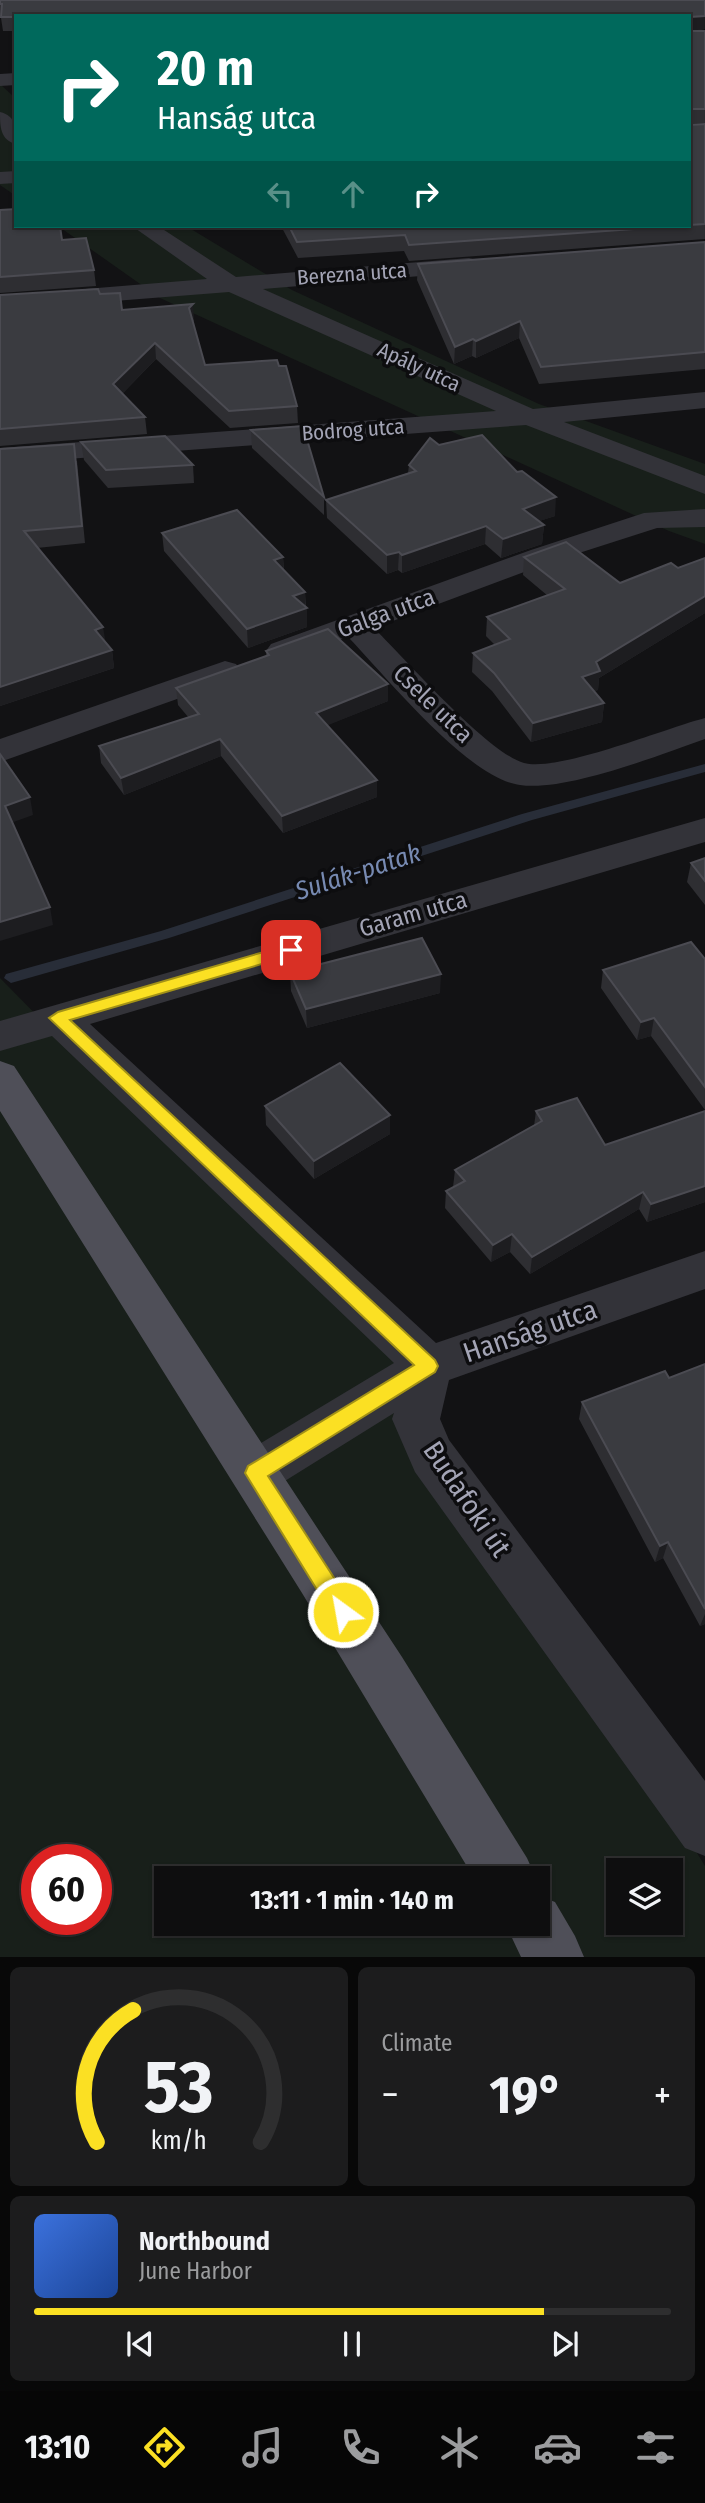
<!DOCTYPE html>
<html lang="en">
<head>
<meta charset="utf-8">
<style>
  :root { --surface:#0e0e0f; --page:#1c1c1d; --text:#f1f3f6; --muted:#9b9c9e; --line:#2e2e2f; --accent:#fbe023 }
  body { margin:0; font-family:"Fira Sans Condensed",sans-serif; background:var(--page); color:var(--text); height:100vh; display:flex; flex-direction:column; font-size:26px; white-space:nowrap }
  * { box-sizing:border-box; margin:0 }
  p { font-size:23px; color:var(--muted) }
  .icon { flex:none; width:38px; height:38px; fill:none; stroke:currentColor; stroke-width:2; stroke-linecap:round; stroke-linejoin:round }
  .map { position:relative; height:1957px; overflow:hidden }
  .sheet { display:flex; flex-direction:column; gap:10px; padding:10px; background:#080808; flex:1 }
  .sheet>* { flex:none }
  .banner { position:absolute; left:14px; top:14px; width:677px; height:214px; border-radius:0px; box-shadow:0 2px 5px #0004,0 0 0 2px var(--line); background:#00695c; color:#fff; overflow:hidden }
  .controls { position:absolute; left:606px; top:1858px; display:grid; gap:14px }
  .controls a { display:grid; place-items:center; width:77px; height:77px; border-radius:0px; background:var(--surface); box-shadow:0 2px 5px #0004,0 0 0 2px var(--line); font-size:35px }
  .speed { position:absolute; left:21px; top:1844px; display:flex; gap:14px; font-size:35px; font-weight:700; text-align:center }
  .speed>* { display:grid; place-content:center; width:91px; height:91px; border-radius:50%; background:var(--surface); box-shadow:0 2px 5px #0004,0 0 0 2px var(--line); line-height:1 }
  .speed .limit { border:10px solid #d22; background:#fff; color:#111 }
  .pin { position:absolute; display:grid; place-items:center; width:60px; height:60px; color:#fff; margin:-30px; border-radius:14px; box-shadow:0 4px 10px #0006 }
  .me { position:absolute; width:77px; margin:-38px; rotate:328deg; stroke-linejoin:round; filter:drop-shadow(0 0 5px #0008) }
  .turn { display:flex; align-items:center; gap:24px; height:147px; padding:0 28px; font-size:32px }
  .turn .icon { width:91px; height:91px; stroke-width:2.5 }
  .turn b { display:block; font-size:49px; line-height:60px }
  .lanes { display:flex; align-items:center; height:66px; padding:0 28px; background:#0003; justify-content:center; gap:35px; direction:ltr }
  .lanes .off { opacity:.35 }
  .big { font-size:52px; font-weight:700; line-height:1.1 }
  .sheet .tile { flex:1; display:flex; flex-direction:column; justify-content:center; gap:10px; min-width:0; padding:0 24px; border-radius:10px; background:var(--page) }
  .sheet .dial { align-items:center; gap:0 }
  .dial svg { height:182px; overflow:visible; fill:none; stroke:var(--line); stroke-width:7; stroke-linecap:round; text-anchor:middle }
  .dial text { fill:var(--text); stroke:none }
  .song { display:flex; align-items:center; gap:21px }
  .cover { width:84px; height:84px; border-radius:10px; background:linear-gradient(135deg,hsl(220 70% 55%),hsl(220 70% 35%)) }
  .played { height:7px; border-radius:4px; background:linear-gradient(90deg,var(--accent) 80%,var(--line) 80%) }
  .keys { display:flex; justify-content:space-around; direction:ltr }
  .heat { display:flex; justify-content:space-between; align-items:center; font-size:38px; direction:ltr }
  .sheet .tiles { flex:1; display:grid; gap:10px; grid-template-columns:1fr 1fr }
  .tile:last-child { grid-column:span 2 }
  .trip { position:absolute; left:154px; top:1866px; width:396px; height:70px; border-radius:0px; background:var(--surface); box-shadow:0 2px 5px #0004,0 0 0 2px var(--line); font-weight:700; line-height:70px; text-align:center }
  .tabs { display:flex; height:112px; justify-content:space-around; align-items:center; background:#060606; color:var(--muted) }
  .tabs .icon { width:49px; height:49px }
  .tabs .current { color:var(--accent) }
  .tabs b { font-size:32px; color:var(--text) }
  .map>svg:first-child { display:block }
  .green { fill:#181f1a; fill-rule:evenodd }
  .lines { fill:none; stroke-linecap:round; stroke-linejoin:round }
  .stream { fill:#282d38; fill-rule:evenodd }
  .street { fill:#333339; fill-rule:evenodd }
  .primary { fill:#4f4f58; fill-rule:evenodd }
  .wall { fill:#2e2e32 }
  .shaded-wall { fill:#1d1d20 }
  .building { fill:#3a3b40; stroke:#4b4b52; stroke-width:2 }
  .route { fill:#fbe023; stroke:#a39217; stroke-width:2 }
  .labels { text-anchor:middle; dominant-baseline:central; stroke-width:7; stroke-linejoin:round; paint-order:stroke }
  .far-street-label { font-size:21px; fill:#a3a4b5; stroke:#0d0d0f }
  .street-label { font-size:24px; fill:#a3a4b5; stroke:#0d0d0f }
  .water-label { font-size:26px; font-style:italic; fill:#778ab2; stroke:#0d0d0f }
  .near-street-label { font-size:28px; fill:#a3a4b5; stroke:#0d0d0f }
</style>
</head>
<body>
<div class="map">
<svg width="705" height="1957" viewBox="0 0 705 1957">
  <rect width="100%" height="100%" fill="#121214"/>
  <g class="green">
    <polygon points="0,84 16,99 16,196 0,185"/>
    <polygon points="58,226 186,226 292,290 539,404 705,464 705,544 669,531 160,298"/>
    <path d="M 0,978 L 63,1042 L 386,1348 L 705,1866 L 705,1957 L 0,1957 ZM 37,1860 L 96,1860 L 96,1920 L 37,1920 ZM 618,1871 L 670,1871 L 670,1923 L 618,1923 ZM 166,1878 L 537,1878 L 537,1923 L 166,1923 Z"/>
  </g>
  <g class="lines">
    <polygon class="stream" points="705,764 705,772 532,820 169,938 11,983 4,978 6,974 161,931 522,814"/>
    <g class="street">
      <polygon points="16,73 16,85 0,86 0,74"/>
      <path d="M 0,112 C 17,116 16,130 16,144 C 0,140 0,126 0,112 Z"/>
      <polygon points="16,171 16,183 0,184 0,172"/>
      <polygon points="132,226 158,226 236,277 469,258 477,260 481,265 477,270 469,272 263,289 533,409 705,392 705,408 564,422 705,476 705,494 526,425 0,464 0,448 496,411 229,292 0,310 0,296 207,279"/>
      <path d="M 705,509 L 705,527 L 657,528 L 551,562 L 374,628 C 403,657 489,754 524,763 C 559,772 666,728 705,718 L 705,739 C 660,755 565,792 520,785 C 467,778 386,676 348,637 L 282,660 L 271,658 L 266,651 L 271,644 L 531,550 L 644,513 Z"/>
      <polygon points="225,661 236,664 241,671 236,678 0,762 0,739"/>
      <polygon points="705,818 705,842 90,1024 436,1343 705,1251 705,1289 449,1380 440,1419 449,1440 705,1781 705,1856 685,1848 415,1472 392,1419 394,1413 272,1489 255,1496 238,1489 230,1473 238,1457 394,1363 52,1036 0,1051 0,1021"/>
    </g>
    <g class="primary">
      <polygon points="0,1061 14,1066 402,1657 527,1858 536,1878 474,1878 302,1593 0,1111"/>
      <polygon points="537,1895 555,1902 575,1936 584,1957 521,1957 505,1923 537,1923"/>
    </g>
  </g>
  <g class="wall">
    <polygon points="0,0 705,0 705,29 691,31 705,31 705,123 690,124 690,125 705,124 705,239 409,261 404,251 298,258 281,226 690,226 690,16 16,16 16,31 3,31 1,18 0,18"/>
    <polygon points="0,210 62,240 94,270 96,286 0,293"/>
    <polygon points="705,242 705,369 539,384 519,338 476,358 472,356 454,364 417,280 418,264"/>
    <polygon points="100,294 122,310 194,320 193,322 205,365 279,366 297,406 298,423 230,428 156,359 122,394 145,417 147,434 0,446 0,295"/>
    <polygon points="251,430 324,497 324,515 252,448"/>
    <polygon points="81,442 193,465 194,483 108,488 84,460"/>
    <polygon points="439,445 555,516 539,521 544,525 542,544 501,558 485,544 402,573 398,570 387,574 327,518 326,500 408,473 409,465"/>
    <polygon points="0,449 77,461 85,543 37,548 112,650 114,668 0,706"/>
    <polygon points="162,533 283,557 284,570 305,592 307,627 248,648 164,551"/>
    <polygon points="524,557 620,583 678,568 705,558 705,613 599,678 598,690 594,691 604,703 602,722 531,742 492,691 472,672 473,653 495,645 486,636 487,617 548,596 523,575"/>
    <polygon points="266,651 388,684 388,701 327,725 377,780 377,797 283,833 221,756 124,795 101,763 99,746 189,718 178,705 176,688 266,656"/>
    <polygon points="705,858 705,905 687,882 691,863"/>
    <polygon points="705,959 705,1110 651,1036 637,1040 601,988 603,970"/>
    <polygon points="290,972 440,993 307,1028 291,991"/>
    <polygon points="265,1106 390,1134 314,1179 266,1125"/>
    <polygon points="536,1111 605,1145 705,1111 705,1202 647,1222 639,1209 530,1274 510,1252 491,1262 445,1208 446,1191 453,1187 455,1170 534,1126"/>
    <polygon points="705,1364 705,1624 700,1626 663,1558 655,1562 579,1419 582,1402 669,1378"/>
  </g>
  <g class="shaded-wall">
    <polygon points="705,16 705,29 690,31 690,17"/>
    <polygon points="193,304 194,320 190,324 189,308"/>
    <polygon points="520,321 519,338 476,358 476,341"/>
    <polygon points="473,339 472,356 454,364 455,347"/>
    <polygon points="155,343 156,359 115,401 113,384"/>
    <polygon points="556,497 555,516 521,527 523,509"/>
    <polygon points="544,525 542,544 501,558 503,539"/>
    <polygon points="486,526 485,544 402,573 402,555"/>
    <polygon points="399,552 398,570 387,574 387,555"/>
    <polygon points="283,557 284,576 274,560"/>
    <polygon points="305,592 305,609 307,608 307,627 248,648 247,629 293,596"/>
    <polygon points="705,596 705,613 599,678 598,690 580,695 582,677 596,662"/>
    <polygon points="103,627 106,645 95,630"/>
    <polygon points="112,650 114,668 0,706 0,687"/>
    <polygon points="388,684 388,701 316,730 316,713"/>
    <polygon points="604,703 602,722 531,742 533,723"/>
    <polygon points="220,739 221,756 124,795 121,778"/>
    <polygon points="377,780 377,797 283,833 282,816"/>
    <polygon points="30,797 33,815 8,824 5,806"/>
    <polygon points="50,907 53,925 0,941 0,922"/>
    <polygon points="441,974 440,993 307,1028 306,1009"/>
    <polygon points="654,1018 651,1036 637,1040 641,1022"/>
    <polygon points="390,1115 390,1134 314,1179 314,1161"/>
    <polygon points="705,1186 705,1202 647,1222 651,1204"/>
    <polygon points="643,1192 639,1209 530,1274 532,1257"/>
    <polygon points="512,1234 510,1252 491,1262 493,1245"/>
    <polygon points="668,1542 663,1558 655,1562 660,1546"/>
    <polygon points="705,1614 705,1624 700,1626"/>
  </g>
  <g class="building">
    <polygon points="0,0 705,0 705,16 690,17 690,31 705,31 705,109 690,109 690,125 705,124 705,224 690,225 690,16 16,16 16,17 1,17 2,4 0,4"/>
    <polygon points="16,209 16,226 60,226 62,240 86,238 94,270 0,277 0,210"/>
    <polygon points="289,226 676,226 409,245 405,235 297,242"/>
    <polygon points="705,242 705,352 541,367 520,321 476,341 473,339 455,347 418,264"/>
    <polygon points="98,289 100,294 120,293 122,310 193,304 189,308 205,365 277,360 279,366 286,366 297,406 229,411 155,343 113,384 145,417 0,429 0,295"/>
    <polygon points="303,426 324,497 251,430"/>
    <polygon points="482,435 517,472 522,471 556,497 523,509 544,525 503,539 486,526 402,555 399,552 387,555 326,500 416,471 409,465 430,438 439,445"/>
    <polygon points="165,436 193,465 106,470 81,442"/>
    <polygon points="74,444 82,526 24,531 103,627 95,630 112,650 0,687 0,449"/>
    <polygon points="237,510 283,557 274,560 305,592 293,596 307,608 247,629 162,533"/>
    <polygon points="566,542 620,583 671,563 678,568 705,558 705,596 596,662 600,671 582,677 604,703 533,723 494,673 473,653 510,639 487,617 565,589 524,557"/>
    <polygon points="328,629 388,684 316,713 377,780 282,816 220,739 121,778 99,746 199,714 176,688 269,655 266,651"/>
    <polygon points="0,754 30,797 5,806 50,907 0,922"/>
    <polygon points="705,858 705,881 691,863"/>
    <polygon points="422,938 441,974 306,1009 290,972"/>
    <polygon points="691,942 705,959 705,1087 654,1018 641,1022 603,970"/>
    <polygon points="340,1063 390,1115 314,1161 265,1106"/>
    <polygon points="577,1098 605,1145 705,1111 705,1186 651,1204 643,1192 532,1257 512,1234 493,1245 446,1191 465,1181 455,1170 542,1121 536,1111"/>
    <polygon points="705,1364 705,1609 668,1542 660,1546 582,1402 665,1371 669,1378"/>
  </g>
  <polygon class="route" points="291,944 299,950 296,954 70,1020 435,1360 438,1366 435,1372 268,1476 351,1604 354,1612 351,1619 343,1622 335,1619 245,1473 248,1466 414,1365 49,1018 58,1012"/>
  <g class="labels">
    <g class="far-street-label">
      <text transform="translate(352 274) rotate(-4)">Berezna utca</text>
      <text transform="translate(419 367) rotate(25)">Apály utca</text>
      <text transform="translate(353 430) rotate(-4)">Bodrog utca</text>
    </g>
    <g class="street-label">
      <text transform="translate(386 613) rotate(-20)">Galga utca</text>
      <text transform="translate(433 704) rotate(44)">Csele utca</text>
      <text transform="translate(413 914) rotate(-16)">Garam utca</text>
    </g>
    <g class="water-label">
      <text transform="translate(358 872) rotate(-18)">Sulák-patak</text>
    </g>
    <g class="near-street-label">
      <text transform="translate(530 1331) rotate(-19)">Hanság utca</text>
      <text transform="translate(467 1499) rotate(56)">Budafoki út</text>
    </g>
  </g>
</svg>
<div class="controls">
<a><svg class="icon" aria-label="layers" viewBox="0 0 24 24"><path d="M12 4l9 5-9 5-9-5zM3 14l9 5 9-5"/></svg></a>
</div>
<div class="speed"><div class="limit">60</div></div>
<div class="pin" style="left:291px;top:950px;background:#d93025"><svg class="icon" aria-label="arrive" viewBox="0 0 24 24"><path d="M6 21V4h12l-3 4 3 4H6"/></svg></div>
<svg class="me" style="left:343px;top:1612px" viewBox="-20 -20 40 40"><circle r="17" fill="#fbe023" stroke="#fff" stroke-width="3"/><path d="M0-11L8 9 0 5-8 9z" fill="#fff"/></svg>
<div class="trip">13:11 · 1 min · 140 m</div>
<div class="banner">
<div class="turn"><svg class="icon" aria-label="right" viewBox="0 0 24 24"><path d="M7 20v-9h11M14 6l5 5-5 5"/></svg><div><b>20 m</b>Hanság utca</div></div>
<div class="lanes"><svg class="icon off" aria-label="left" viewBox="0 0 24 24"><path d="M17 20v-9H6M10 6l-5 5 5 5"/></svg><svg class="icon off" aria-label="ahead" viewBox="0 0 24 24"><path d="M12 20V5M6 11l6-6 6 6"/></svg><svg class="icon" aria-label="right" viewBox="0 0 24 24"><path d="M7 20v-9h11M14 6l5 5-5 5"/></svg></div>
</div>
</div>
<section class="sheet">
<div class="tiles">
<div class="tile dial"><svg viewBox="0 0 100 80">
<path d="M14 69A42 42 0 1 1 86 69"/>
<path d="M14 69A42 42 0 0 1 30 11" stroke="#fbe023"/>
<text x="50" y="56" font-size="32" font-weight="700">53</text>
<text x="50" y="72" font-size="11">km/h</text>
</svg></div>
<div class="tile"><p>Climate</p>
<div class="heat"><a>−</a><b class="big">19°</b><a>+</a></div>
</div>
<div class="tile">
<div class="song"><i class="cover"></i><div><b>Northbound</b><p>June Harbor</p></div></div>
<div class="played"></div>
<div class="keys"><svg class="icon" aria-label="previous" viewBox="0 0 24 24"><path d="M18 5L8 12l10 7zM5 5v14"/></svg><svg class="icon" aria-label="pause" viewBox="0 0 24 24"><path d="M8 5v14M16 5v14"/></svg><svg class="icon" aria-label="next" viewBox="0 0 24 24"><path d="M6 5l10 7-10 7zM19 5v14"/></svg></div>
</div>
</div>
</section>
<nav class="tabs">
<b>13:10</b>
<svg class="icon current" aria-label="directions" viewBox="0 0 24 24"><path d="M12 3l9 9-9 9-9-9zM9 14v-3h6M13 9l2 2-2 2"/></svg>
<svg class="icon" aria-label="music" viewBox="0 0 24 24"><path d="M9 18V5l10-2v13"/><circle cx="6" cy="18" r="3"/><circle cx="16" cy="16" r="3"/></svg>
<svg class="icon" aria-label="phone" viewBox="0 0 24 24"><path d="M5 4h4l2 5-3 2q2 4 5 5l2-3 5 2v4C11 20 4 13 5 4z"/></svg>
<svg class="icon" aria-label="climate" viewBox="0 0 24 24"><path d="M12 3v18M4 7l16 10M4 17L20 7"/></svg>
<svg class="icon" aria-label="car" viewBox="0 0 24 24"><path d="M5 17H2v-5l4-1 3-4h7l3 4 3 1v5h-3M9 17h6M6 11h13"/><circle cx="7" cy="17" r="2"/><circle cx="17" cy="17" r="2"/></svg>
<svg class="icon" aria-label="filters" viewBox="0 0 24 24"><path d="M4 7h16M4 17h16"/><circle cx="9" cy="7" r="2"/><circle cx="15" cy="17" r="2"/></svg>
</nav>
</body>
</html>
